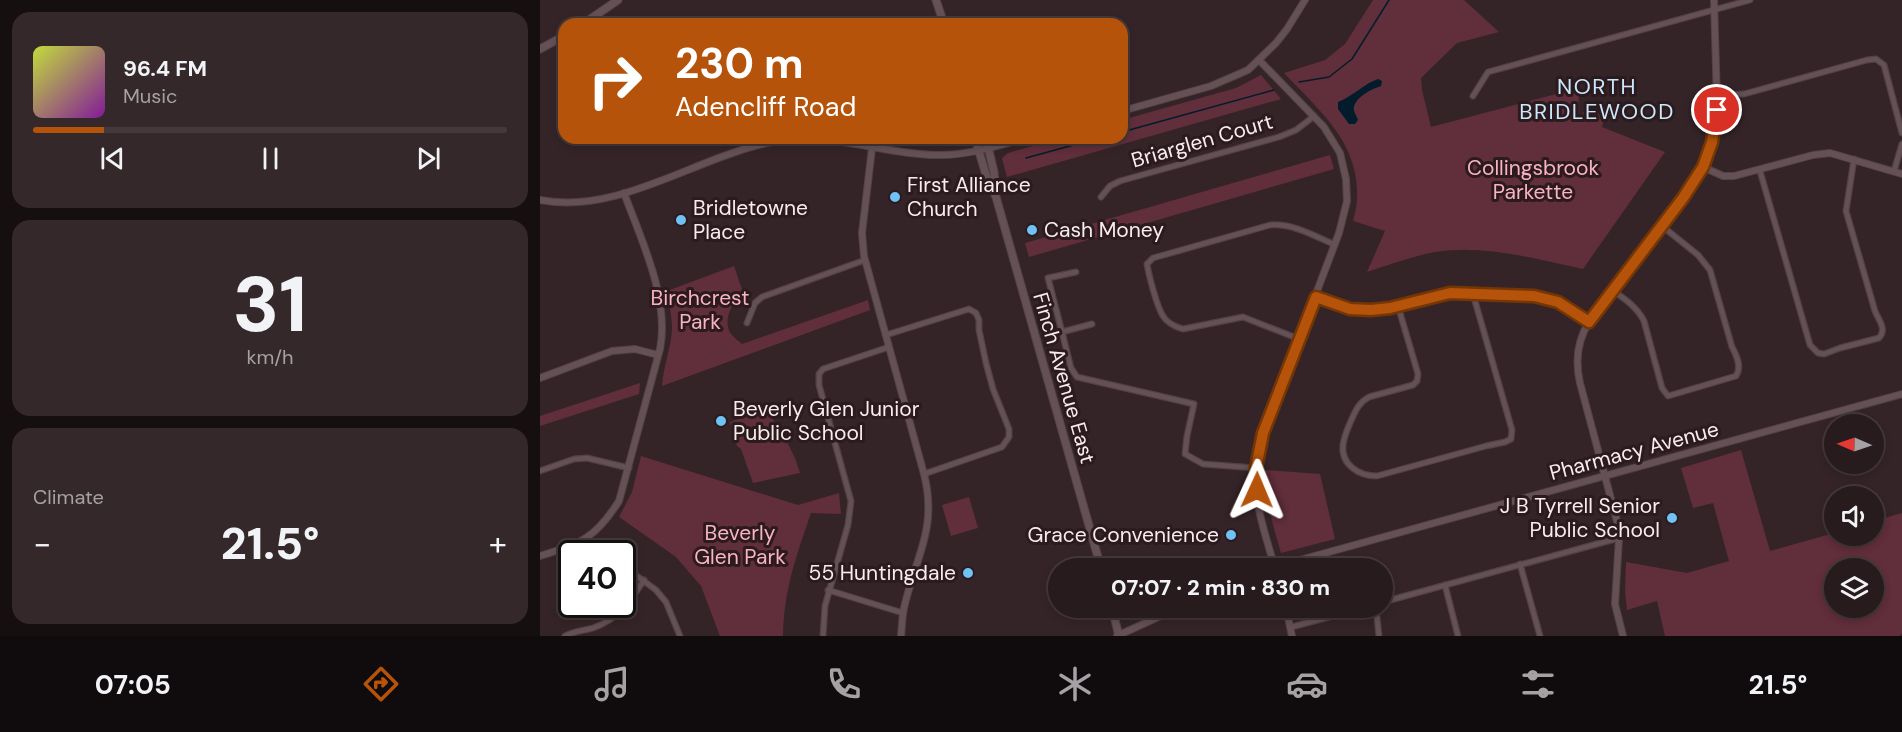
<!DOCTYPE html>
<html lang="en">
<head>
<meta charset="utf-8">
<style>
  :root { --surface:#281b1d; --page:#34282a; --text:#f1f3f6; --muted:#a5a1a4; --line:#44393b; --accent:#b45309 }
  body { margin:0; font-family:"DM Sans",sans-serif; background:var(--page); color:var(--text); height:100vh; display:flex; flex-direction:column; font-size:22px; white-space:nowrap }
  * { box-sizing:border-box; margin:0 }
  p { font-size:20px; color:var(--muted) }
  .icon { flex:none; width:33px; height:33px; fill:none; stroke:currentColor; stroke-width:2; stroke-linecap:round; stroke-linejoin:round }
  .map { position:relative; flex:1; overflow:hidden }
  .sheet { display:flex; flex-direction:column; gap:12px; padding:12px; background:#160f10; width:540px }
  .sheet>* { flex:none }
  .guide { position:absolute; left:18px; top:18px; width:570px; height:126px; border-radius:18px; box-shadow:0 3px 9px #0003,0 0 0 2px var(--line); background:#b45309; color:#fff; overflow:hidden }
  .needle { width:39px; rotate:272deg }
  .fabs { position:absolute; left:1284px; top:414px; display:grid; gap:12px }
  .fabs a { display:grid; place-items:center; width:60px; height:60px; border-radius:50%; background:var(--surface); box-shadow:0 3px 9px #0003,0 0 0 2px var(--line); font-size:30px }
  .speed { position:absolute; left:18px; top:540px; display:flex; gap:12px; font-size:30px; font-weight:700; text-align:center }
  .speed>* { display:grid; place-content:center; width:78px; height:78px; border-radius:50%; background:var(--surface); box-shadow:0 3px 9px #0003,0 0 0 2px var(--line); line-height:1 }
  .speed .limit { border:3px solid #111; border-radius:9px; background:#fff; color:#111 }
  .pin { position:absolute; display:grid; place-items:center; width:51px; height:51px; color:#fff; margin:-26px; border:3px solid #fff; border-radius:50%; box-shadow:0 2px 6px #0007 }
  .me { position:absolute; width:66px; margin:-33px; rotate:1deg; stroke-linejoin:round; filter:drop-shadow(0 0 4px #0008) }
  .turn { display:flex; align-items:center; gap:21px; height:126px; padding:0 18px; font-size:27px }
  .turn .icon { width:78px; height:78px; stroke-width:2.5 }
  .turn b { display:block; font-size:42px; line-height:51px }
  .big { font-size:45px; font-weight:800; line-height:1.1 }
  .sheet .widget { flex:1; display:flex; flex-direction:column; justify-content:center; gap:9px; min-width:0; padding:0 21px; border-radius:18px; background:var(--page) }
  .sheet .dial { align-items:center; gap:0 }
  .dial b { font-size:78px; line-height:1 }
  .song { display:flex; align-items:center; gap:18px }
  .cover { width:72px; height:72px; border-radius:9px; background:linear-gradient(135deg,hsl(70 70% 55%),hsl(290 70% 35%)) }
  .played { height:6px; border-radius:3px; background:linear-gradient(90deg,var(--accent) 15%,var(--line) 15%) }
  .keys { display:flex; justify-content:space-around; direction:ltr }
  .heat { display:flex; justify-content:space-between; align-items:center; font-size:33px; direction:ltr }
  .trip { position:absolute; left:508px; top:558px; width:345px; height:60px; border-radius:30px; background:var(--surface); box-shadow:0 3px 9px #0003,0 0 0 2px var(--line); font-weight:800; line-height:60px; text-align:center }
  .tabs { display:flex; height:96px; justify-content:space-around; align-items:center; background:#100b0c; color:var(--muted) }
  .tabs .icon { width:42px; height:42px }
  .tabs .active { color:var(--accent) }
  .tabs b { font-size:27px; color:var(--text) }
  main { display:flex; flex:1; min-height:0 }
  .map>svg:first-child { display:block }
  .green { fill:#612e3b; fill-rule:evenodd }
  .water { fill:#021c2c }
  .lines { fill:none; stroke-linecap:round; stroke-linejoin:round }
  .stream { stroke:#021c2c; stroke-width:1.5 }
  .minor-casing { stroke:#514345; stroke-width:7 }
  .tertiary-casing { stroke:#514345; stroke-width:8 }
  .secondary-casing { stroke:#514345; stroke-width:9 }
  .minor { stroke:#655155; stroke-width:4.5 }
  .tertiary { stroke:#655155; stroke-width:6 }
  .secondary { stroke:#655155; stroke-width:7 }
  .route-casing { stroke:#753606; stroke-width:15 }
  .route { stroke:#b45309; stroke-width:10 }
  .poi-dot { fill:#70c1f4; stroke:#2b1a1e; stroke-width:2 }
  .labels { text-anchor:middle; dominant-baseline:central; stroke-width:6; stroke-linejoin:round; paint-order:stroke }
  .street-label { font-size:21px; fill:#f8ecee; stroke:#2b1a1e }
  .park-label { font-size:21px; fill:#fab3c2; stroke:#2b1a1e }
  .poi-label { font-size:21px; fill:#f8ecee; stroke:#2b1a1e; text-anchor:start }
  .neighbourhood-label { font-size:22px; letter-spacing:1.5px; fill:#cbe7fb; stroke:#2b1a1e }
</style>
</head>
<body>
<main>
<section class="sheet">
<div class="widget">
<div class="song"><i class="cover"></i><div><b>96.4 FM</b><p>Music</p></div></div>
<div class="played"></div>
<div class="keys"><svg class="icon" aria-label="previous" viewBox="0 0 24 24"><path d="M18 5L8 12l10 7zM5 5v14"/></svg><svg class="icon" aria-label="pause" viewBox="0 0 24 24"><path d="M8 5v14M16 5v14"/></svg><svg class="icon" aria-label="next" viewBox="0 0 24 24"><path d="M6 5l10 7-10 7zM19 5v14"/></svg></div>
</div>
<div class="widget dial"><b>31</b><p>km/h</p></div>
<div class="widget"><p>Climate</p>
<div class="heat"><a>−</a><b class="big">21.5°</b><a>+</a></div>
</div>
</section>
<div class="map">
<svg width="1362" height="636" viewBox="0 0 1362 636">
  <rect width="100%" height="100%" fill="#352427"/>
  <g class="green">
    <path d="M 833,0 L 924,0 L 959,32 L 917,43 L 881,78 L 882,90 L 891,127 L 1039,88 L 1038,117 L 1042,118 L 1043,112 L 1048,109 L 1065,114 L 1062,127 L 1125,152 L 1043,269 C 995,259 944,244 895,252 C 872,256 849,265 827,272 L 845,231 L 813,221 C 815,213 817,205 817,198 C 820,143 778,109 744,73 L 785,60 L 805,44 Z"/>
    <polygon points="721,75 741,99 467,177 462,158 468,153 520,138 582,138 582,120 696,88"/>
    <polygon points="790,155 794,169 489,257 485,243"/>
    <path d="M 194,266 L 204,295 C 192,300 182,321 191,334 C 194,338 199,341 202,344 L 328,300 L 330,310 L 122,386 C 123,367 131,349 132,329 C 132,316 129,303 127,291 Z"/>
    <polygon points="100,383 99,394 0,426 0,416"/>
    <polygon points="230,408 238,434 244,436 255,458 260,473 213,483 201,449 197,446 190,422"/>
    <path d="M 1201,450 L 1230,551 L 1294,533 L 1294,536 L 1334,536 L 1334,521 L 1362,513 L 1362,633 L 1360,636 L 1125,636 L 1117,601 L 1087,610 L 1085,591 L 1086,562 L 1147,573 L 1189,561 L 1173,503 L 1153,508 L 1141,468 ZM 1294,568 L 1334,568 L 1334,608 L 1294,608 Z"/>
    <path d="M 101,456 L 258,505 L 299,493 L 301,514 L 271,513 C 256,557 244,589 243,636 L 180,636 L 161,586 L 136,557 L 79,517 L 92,492 Z"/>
    <path d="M 725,470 L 780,474 L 795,539 L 741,553 C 733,525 725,499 725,470 Z"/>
    <polygon points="429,497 438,528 411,536 402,505"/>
  </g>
  <path class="water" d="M 838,79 L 842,81 L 841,86 C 832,89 812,98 814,111 C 815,114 817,117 818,120 L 815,124 L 809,124 L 798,109 L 798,102 C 812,97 825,83 838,79 Z"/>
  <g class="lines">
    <g class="stream">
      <polyline points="759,82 789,77 812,59 849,0"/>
      <polyline points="582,132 734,90"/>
      <polyline points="486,158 559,138"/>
    </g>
    <defs>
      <g id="minor">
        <polyline points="1177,95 1204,94 1327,60 1336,59 1344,65 1362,133"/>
        <polyline points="933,96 948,72 1210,0"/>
        <path d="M 1220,171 L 1270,345 L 1278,353 L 1284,354 L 1300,348 L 1339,338 C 1347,329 1339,321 1335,311 L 1306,211 L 1314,159"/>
        <polyline points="1354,171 1362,144"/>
        <polyline points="561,197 570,186 580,181 739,137 756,130 773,117"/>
        <path d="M 1072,290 C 1085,299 1097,307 1104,321 L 1122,388 L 1128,396 L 1196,376 C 1202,367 1197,356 1192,347 L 1170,270 L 1158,255 L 1122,226"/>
        <polyline points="776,297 810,309 831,310 850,308 910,293 994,296 1018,302 1049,322"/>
        <path d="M 858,306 L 878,374 L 877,381 L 873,385 L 829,397 C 818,403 815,412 810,423 C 807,430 804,437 803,445 C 801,465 819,476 837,476 L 946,446 L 965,442 L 971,439 L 972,430 L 933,294"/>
        <polyline points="207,323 215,303 222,297 325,260"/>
        <polyline points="552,324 522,332 531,368 537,377 654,404 647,436 645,454 663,464 716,468"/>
        <polyline points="522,332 508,278 536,272"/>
        <polyline points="346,335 429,309 436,313 439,320 439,330 446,363 453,389 469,429 469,437 462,447 384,474"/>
        <path d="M 759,339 L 703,317 L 643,329 C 636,327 627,323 623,316 C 617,307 609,276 607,264 L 613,258 L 730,225 C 752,223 775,236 795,245"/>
        <polyline points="0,471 34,459 47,458 89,468"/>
        <polyline points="47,539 67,554"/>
        <polyline points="980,564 1000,636"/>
        <polyline points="82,565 116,590 126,602 140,636"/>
        <polyline points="905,585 918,636"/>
        <polyline points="288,590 363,613"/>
        <polyline points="843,602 1079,538"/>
        <polyline points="836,608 839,636"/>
        <polyline points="751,627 823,608"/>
        <path d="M 25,636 C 34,631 43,631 53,628 C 80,618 88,604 104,580"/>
        <polyline points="283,636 285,606 308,525 311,501 279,385 279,374 283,369 349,347"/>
      </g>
      <g id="tertiary">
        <path d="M 719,60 L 784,127 L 800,153 L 806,179 L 807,201 L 799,233 L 727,423 C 722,438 717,453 716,468 C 713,501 726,537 735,568"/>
        <polyline points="582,111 671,86 708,70 736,43 747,29 765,0"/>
        <path d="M 332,148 L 322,233 L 324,256 L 384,474 C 398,529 375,558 364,608 C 362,617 362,627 361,636"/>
        <polyline points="1163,167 1183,176 1194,176 1273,155 1290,153 1362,174"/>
        <path d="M 0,200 C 79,216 160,154 237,141 C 290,132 343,154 396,155 C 427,156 456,146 486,138"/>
        <polyline points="0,378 72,351 95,349 118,355"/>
        <path d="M 0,556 C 41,543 55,539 79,501 L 120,349 C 130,299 101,239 84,193"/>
        <polyline points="731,568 1362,394"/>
        <polyline points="746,608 752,636"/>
        <polyline points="577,636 638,608"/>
        <path d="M 1083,636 L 1075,604 L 1079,538 L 1078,525 L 1040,383 C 1035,361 1037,341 1049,322 L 1143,198 L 1166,160 L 1175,129 L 1177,102 L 1174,0"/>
      </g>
      <g id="secondary">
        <polyline points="396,0 404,24"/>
        <polyline points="43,24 78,0"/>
        <polyline points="0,49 24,36"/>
        <polyline points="435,138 446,175 456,197 561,568"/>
        <polyline points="446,138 454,172 456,192"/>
        <polyline points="572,608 579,636"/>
      </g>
    </defs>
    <use href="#minor" class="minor-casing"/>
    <use href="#tertiary" class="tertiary-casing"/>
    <use href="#secondary" class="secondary-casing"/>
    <use href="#minor" class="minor"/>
    <use href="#tertiary" class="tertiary"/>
    <use href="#secondary" class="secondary"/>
  </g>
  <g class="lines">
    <defs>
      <polyline id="route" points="717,490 716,468 723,433 776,297 810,309 831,310 850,308 910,293 994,296 1018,302 1049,322 1143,198 1163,167 1172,142 1177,110"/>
    </defs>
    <use href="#route" class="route-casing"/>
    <use href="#route" class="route"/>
  </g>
  <g class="poi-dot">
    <circle cx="355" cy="197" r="6"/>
    <circle cx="141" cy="220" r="6"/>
    <circle cx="492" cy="230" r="6"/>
    <circle cx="181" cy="421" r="6"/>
    <circle cx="1132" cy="518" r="6"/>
    <circle cx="691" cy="535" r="6"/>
    <circle cx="428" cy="573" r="6"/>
  </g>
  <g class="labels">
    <g class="street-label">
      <text transform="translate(662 141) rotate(-16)">Briarglen Court</text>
      <text transform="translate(524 378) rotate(74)">Finch Avenue East</text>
      <text transform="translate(1094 451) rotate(-15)">Pharmacy Avenue</text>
    </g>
    <g class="park-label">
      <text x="993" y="168">Collingsbrook<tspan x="993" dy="24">Parkette</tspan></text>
      <text x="160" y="298">Birchcrest<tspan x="160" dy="24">Park</tspan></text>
      <text x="200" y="533">Beverly<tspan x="200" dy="24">Glen Park</tspan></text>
    </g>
    <g class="poi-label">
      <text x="367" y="185">First Alliance<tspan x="367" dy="24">Church</tspan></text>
      <text x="153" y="208">Bridletowne<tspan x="153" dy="24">Place</tspan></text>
      <text x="504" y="230">Cash Money</text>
      <text x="193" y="409">Beverly Glen Junior<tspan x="193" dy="24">Public School</tspan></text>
      <text x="1120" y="506" text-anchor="end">J B Tyrrell Senior<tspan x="1120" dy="24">Public School</tspan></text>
      <text x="679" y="535" text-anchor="end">Grace Convenience</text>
      <text x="416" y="573" text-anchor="end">55 Huntingdale</text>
    </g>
    <g class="neighbourhood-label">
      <text x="1057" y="86">NORTH<tspan x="1057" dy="25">BRIDLEWOOD</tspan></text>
    </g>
  </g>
</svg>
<div class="fabs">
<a><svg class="needle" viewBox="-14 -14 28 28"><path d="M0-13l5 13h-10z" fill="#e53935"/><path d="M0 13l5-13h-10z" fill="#a5a1a4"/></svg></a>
<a><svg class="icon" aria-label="sound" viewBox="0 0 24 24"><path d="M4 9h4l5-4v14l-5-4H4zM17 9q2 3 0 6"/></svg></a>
<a><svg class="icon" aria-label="layers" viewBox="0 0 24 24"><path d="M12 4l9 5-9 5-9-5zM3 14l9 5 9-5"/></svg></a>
</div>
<div class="speed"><div class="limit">40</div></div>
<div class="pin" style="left:1177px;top:110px;background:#d93025"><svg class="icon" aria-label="arrive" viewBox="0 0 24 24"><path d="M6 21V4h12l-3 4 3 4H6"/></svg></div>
<svg class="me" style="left:717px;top:490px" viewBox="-20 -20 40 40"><path d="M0-17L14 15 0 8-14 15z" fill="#b45309" stroke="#fff" stroke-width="4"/></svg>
<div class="trip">07:07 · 2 min · 830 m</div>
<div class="guide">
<div class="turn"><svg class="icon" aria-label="right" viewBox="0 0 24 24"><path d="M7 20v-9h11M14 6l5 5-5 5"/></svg><div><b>230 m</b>Adencliff Road</div></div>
</div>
</div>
</main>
<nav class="tabs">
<b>07:05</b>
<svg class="icon active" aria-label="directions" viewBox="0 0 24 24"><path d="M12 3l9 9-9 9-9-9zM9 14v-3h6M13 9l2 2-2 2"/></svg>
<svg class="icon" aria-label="music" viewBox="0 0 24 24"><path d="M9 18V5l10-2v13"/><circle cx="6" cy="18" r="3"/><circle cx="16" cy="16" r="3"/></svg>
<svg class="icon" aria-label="phone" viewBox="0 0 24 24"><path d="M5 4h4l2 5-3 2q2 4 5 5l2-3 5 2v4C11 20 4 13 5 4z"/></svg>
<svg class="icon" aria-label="climate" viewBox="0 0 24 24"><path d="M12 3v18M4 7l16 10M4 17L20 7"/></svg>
<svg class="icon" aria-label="car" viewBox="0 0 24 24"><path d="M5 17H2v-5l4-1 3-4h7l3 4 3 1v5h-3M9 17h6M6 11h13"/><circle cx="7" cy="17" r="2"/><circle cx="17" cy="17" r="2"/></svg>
<svg class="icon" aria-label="filters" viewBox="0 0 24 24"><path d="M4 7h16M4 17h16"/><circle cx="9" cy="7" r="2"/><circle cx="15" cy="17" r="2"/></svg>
<b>21.5°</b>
</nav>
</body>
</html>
